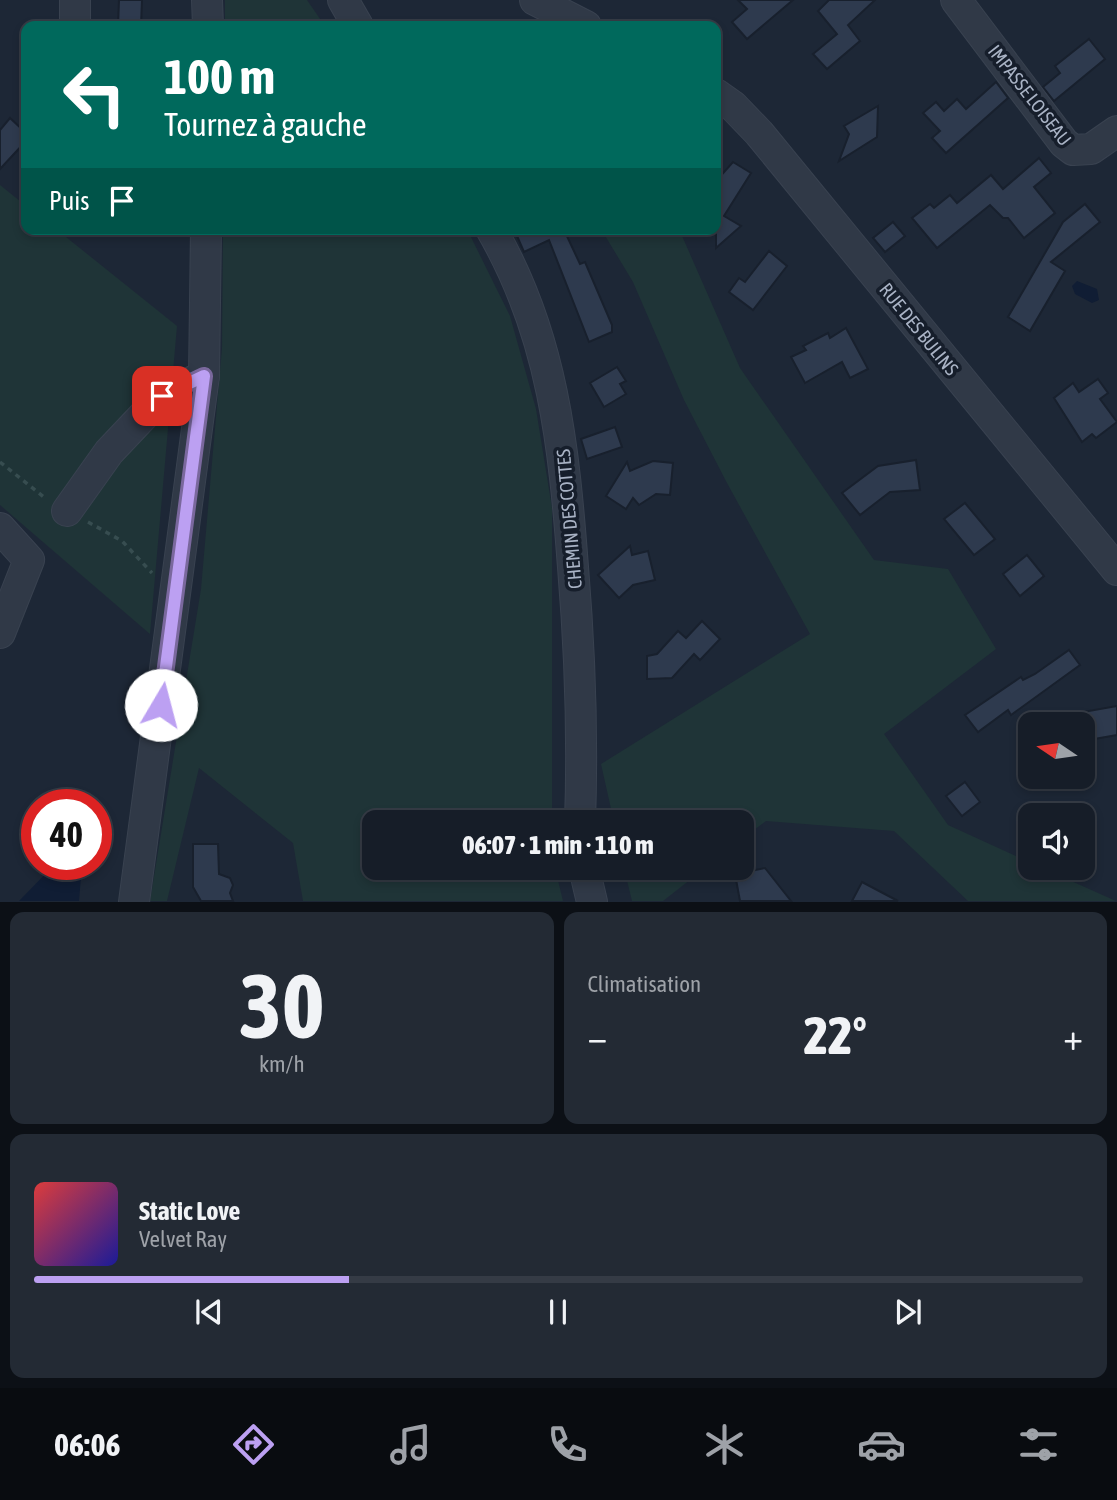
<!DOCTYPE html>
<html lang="fr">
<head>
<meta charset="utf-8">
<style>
  :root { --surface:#161d28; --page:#232a34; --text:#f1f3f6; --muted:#9ea2a8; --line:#353b45; --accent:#bca0f2 }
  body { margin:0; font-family:"Asap Condensed",sans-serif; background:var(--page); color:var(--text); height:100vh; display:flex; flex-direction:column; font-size:26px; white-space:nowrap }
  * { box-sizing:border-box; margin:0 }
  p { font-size:23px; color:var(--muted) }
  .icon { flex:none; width:38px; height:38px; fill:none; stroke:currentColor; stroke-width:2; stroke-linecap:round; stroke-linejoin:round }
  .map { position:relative; height:902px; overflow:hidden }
  .side { display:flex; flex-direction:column; gap:10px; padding:10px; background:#0c1016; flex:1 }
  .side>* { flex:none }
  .hud { position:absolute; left:21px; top:21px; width:700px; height:214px; border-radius:14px; box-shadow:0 4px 10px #0003,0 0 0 2px var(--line); background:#00695c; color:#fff; overflow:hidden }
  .needle { width:46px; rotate:283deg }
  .fabs { position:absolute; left:1018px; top:712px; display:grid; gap:14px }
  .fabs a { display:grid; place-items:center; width:77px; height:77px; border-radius:14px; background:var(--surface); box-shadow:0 4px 10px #0003,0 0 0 2px var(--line); font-size:35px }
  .speed { position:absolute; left:21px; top:789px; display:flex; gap:14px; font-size:35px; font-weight:700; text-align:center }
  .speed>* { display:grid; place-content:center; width:91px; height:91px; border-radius:50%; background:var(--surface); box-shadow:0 4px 10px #0003,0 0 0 2px var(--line); line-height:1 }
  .speed .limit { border:10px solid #d22; background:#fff; color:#111 }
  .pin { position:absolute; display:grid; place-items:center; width:60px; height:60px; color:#fff; margin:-30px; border-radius:14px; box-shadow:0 4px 10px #0006 }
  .me { position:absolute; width:77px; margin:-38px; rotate:8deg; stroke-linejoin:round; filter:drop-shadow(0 0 5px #0008) }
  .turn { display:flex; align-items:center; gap:24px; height:147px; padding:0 28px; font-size:32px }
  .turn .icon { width:91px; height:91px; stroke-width:2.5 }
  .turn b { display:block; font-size:49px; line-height:60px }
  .then { display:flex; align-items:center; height:66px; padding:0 28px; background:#0003; gap:14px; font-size:26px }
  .big { font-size:52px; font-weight:800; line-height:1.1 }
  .side .card { flex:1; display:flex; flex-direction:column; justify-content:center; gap:10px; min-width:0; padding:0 24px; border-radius:14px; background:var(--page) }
  .side .dial { align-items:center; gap:0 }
  .dial b { font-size:91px; line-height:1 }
  .song { display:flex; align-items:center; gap:21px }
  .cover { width:84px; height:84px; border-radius:10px; background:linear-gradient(135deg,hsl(0 70% 55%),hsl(240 70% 35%)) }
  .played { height:7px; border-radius:4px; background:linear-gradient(90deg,var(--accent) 30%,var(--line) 30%) }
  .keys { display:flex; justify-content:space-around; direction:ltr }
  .heat { display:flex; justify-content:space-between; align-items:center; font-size:38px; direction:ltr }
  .side .tiles { flex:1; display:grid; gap:10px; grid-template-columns:1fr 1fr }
  .card:last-child { grid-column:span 2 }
  .trip { position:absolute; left:362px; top:810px; width:392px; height:70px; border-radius:14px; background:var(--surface); box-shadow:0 4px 10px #0003,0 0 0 2px var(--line); font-weight:800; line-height:70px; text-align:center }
  .tab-bar { display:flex; height:112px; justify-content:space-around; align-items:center; background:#090c10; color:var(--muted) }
  .tab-bar .icon { width:49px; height:49px }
  .tab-bar .active { color:var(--accent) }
  .tab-bar b { font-size:32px; color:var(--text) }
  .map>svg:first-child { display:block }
  .green { fill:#1f3437 }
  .water { fill:#101d34 }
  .building { fill:#2e3a4e; stroke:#18202d; stroke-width:2 }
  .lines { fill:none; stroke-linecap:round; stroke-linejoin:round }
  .minor-casing { stroke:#394250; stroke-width:32 }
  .path { stroke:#374d50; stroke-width:3.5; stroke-dasharray:5 5; stroke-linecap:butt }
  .minor { stroke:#303947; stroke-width:30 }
  .route-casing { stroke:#7a689d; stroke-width:18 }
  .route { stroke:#bca0f2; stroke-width:12 }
  .labels { text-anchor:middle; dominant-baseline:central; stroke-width:7; stroke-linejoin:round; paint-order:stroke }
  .street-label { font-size:19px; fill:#a9b3c5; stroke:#161e2b }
</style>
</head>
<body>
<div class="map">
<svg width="1117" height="902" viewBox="0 0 1117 902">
  <rect width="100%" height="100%" fill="#1d2736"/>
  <g class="green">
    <polygon points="225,0 307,0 325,26 225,26"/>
    <polygon points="0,185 26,206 26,229 56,229 177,326 150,634 0,505"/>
    <polygon points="223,229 467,229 510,316 536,409 552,508 552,822 374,822 374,868 555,868 563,901 303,901 293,843 199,768 167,901 150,901 201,589 222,348"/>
    <polygon points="601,229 679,229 740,368 874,560 948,569 996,649 884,734 948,825 1031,863 1031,868 1042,868 1116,901 968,901 894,831 766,821 742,839 742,822 614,822 601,764 810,634 727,483 684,400 633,282"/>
    <polygon points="624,868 705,868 663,901 632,901"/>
  </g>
  <g class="water">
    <polygon points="1077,281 1097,289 1099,300 1092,303 1075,294 1072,286"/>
    <polygon points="54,865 82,865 79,901 19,901"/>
  </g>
  <g class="building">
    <polygon points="119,0 142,0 141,26 118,26"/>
    <polygon points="738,0 793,0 747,39 732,22 747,9"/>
    <polygon points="829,0 875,0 848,25 860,41 827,69 813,54 837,34 818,11"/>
    <polygon points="1089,39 1105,59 1054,101 1043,87 1060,73 1055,66"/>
    <polygon points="996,82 1008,98 946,153 932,138 940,131 923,113 936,102 944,111 957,99 966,109"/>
    <polygon points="878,106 877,137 839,161 849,134 844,126"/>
    <polygon points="10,118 26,133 26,141 0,169 0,130"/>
    <polygon points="1039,158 1051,173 1034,187 1055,213 1024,238 1008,218 1003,218 990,205 937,248 912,218 930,204 934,208 950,195 957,203 991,175 1003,189"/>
    <polygon points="733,162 751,173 724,216 741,226 716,248 716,181"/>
    <polygon points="1085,204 1100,222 1051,262 1065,271 1030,331 1008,317 1063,222"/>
    <polygon points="893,222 905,236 885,252 873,238"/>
    <polygon points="514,229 571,229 565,232 580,264 585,262 612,325 612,332 589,342 549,240 524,252"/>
    <polygon points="769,251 787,266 753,310 729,292 739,278 745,282"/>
    <polygon points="846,328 868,369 850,378 842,362 805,383 791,357 806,350 803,346 828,333 830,338"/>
    <polygon points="617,367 626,381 620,384 626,394 604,407 590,383"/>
    <polygon points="1098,379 1108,393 1100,399 1117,422 1096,438 1092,434 1082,442 1054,398 1073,383 1079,392"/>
    <polygon points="615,427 622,447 587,459 581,439"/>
    <polygon points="916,460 920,490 890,492 860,515 842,493 878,466"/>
    <polygon points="653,461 673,463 670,495 656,494 639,505 633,498 626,509 606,496 627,462 630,471"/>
    <polygon points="965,503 995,539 974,555 944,519"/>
    <polygon points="630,546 632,555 648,551 655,580 633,585 619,598 598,575"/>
    <polygon points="1027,555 1044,576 1020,596 1003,574"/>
    <polygon points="702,621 720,639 700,660 694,654 672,678 647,679 647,656 657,654 678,631 686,638"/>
    <polygon points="1069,650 1080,665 1011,715 1008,710 978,732 965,715 1021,677 1023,680 1035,674"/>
    <polygon points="1117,706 1117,735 1083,741 1083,712"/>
    <polygon points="965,782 980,802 962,816 946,796"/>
    <polygon points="193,844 218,844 219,874 230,878 233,885 230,893 233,901 201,901 193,887"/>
    <polygon points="765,868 791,901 740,901 735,874"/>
    <polygon points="862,882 898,901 852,901"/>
  </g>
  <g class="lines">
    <defs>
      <g id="minor">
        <polyline points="207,0 208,26"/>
        <polyline points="343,0 358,26"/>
        <polyline points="535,0 586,26"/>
        <polyline points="956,0 1064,143 1073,150 1091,149 1117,131"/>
        <polyline points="75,26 75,0"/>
        <polyline points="716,94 733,106 759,133 1117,570"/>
        <path d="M 491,229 C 553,335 564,447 573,567 C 580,652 583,737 580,822"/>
        <polyline points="67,511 109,452 162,396 204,376"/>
        <polyline points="0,528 29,560 0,633"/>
        <polyline points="584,868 592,902"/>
        <polyline points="134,902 204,376 206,229"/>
      </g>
    </defs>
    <use href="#minor" class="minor-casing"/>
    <g class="path">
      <polyline points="0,462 45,498"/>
      <polyline points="88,522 122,541 152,573"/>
    </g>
    <use href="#minor" class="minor"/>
  </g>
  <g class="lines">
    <defs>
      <polyline id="route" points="161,705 204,376 162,396"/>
    </defs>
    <use href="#route" class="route-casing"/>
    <use href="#route" class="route"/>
  </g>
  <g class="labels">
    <g class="street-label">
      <text transform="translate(1030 95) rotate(52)">IMPASSE LOISEAU</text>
      <text transform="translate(919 329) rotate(51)">RUE DES BULINS</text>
      <text transform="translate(569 519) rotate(-95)">CHEMIN DES COTTES</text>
    </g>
  </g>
</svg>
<div class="fabs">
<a><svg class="needle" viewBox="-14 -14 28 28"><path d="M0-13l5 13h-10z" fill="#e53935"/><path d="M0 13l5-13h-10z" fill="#9ea2a8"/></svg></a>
<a><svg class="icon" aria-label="sound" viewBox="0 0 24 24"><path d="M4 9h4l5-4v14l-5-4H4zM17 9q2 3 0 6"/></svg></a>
</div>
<div class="speed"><div class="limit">40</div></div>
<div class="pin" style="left:162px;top:396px;background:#d93025"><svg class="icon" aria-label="arrive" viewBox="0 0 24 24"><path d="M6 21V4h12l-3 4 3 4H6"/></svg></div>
<svg class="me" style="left:161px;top:705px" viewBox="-20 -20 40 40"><circle r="19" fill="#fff"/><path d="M0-13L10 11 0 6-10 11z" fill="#bca0f2"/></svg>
<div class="trip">06:07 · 1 min · 110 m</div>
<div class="hud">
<div class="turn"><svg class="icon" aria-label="left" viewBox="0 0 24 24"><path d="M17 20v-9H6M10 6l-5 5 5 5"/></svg><div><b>100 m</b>Tournez à gauche</div></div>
<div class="then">Puis<svg class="icon" aria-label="arrive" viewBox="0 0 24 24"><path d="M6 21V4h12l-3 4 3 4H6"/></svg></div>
</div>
</div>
<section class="side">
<div class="tiles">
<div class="card dial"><b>30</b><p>km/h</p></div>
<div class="card"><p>Climatisation</p>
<div class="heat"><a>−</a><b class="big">22°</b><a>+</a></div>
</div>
<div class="card">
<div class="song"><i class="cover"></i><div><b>Static Love</b><p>Velvet Ray</p></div></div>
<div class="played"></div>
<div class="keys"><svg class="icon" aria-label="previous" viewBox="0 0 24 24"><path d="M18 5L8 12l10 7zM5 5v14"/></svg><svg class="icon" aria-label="pause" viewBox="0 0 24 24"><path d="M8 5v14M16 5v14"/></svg><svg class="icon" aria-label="next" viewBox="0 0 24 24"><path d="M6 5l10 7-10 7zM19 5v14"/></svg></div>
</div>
</div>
</section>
<nav class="tab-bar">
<b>06:06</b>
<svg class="icon active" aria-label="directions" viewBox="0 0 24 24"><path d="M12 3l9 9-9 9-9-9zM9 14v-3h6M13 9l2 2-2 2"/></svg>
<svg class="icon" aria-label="music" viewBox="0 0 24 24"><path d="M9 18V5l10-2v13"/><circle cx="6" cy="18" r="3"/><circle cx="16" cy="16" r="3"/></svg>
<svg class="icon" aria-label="phone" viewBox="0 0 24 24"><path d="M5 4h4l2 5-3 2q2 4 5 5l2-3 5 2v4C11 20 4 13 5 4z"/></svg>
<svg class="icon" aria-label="climate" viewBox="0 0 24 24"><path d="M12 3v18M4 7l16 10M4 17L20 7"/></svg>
<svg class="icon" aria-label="car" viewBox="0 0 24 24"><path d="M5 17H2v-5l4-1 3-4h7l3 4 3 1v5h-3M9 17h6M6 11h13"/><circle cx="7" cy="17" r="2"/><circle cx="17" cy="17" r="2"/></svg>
<svg class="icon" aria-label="filters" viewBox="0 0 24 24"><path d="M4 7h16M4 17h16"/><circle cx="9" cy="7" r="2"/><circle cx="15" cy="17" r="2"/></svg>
</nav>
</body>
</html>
